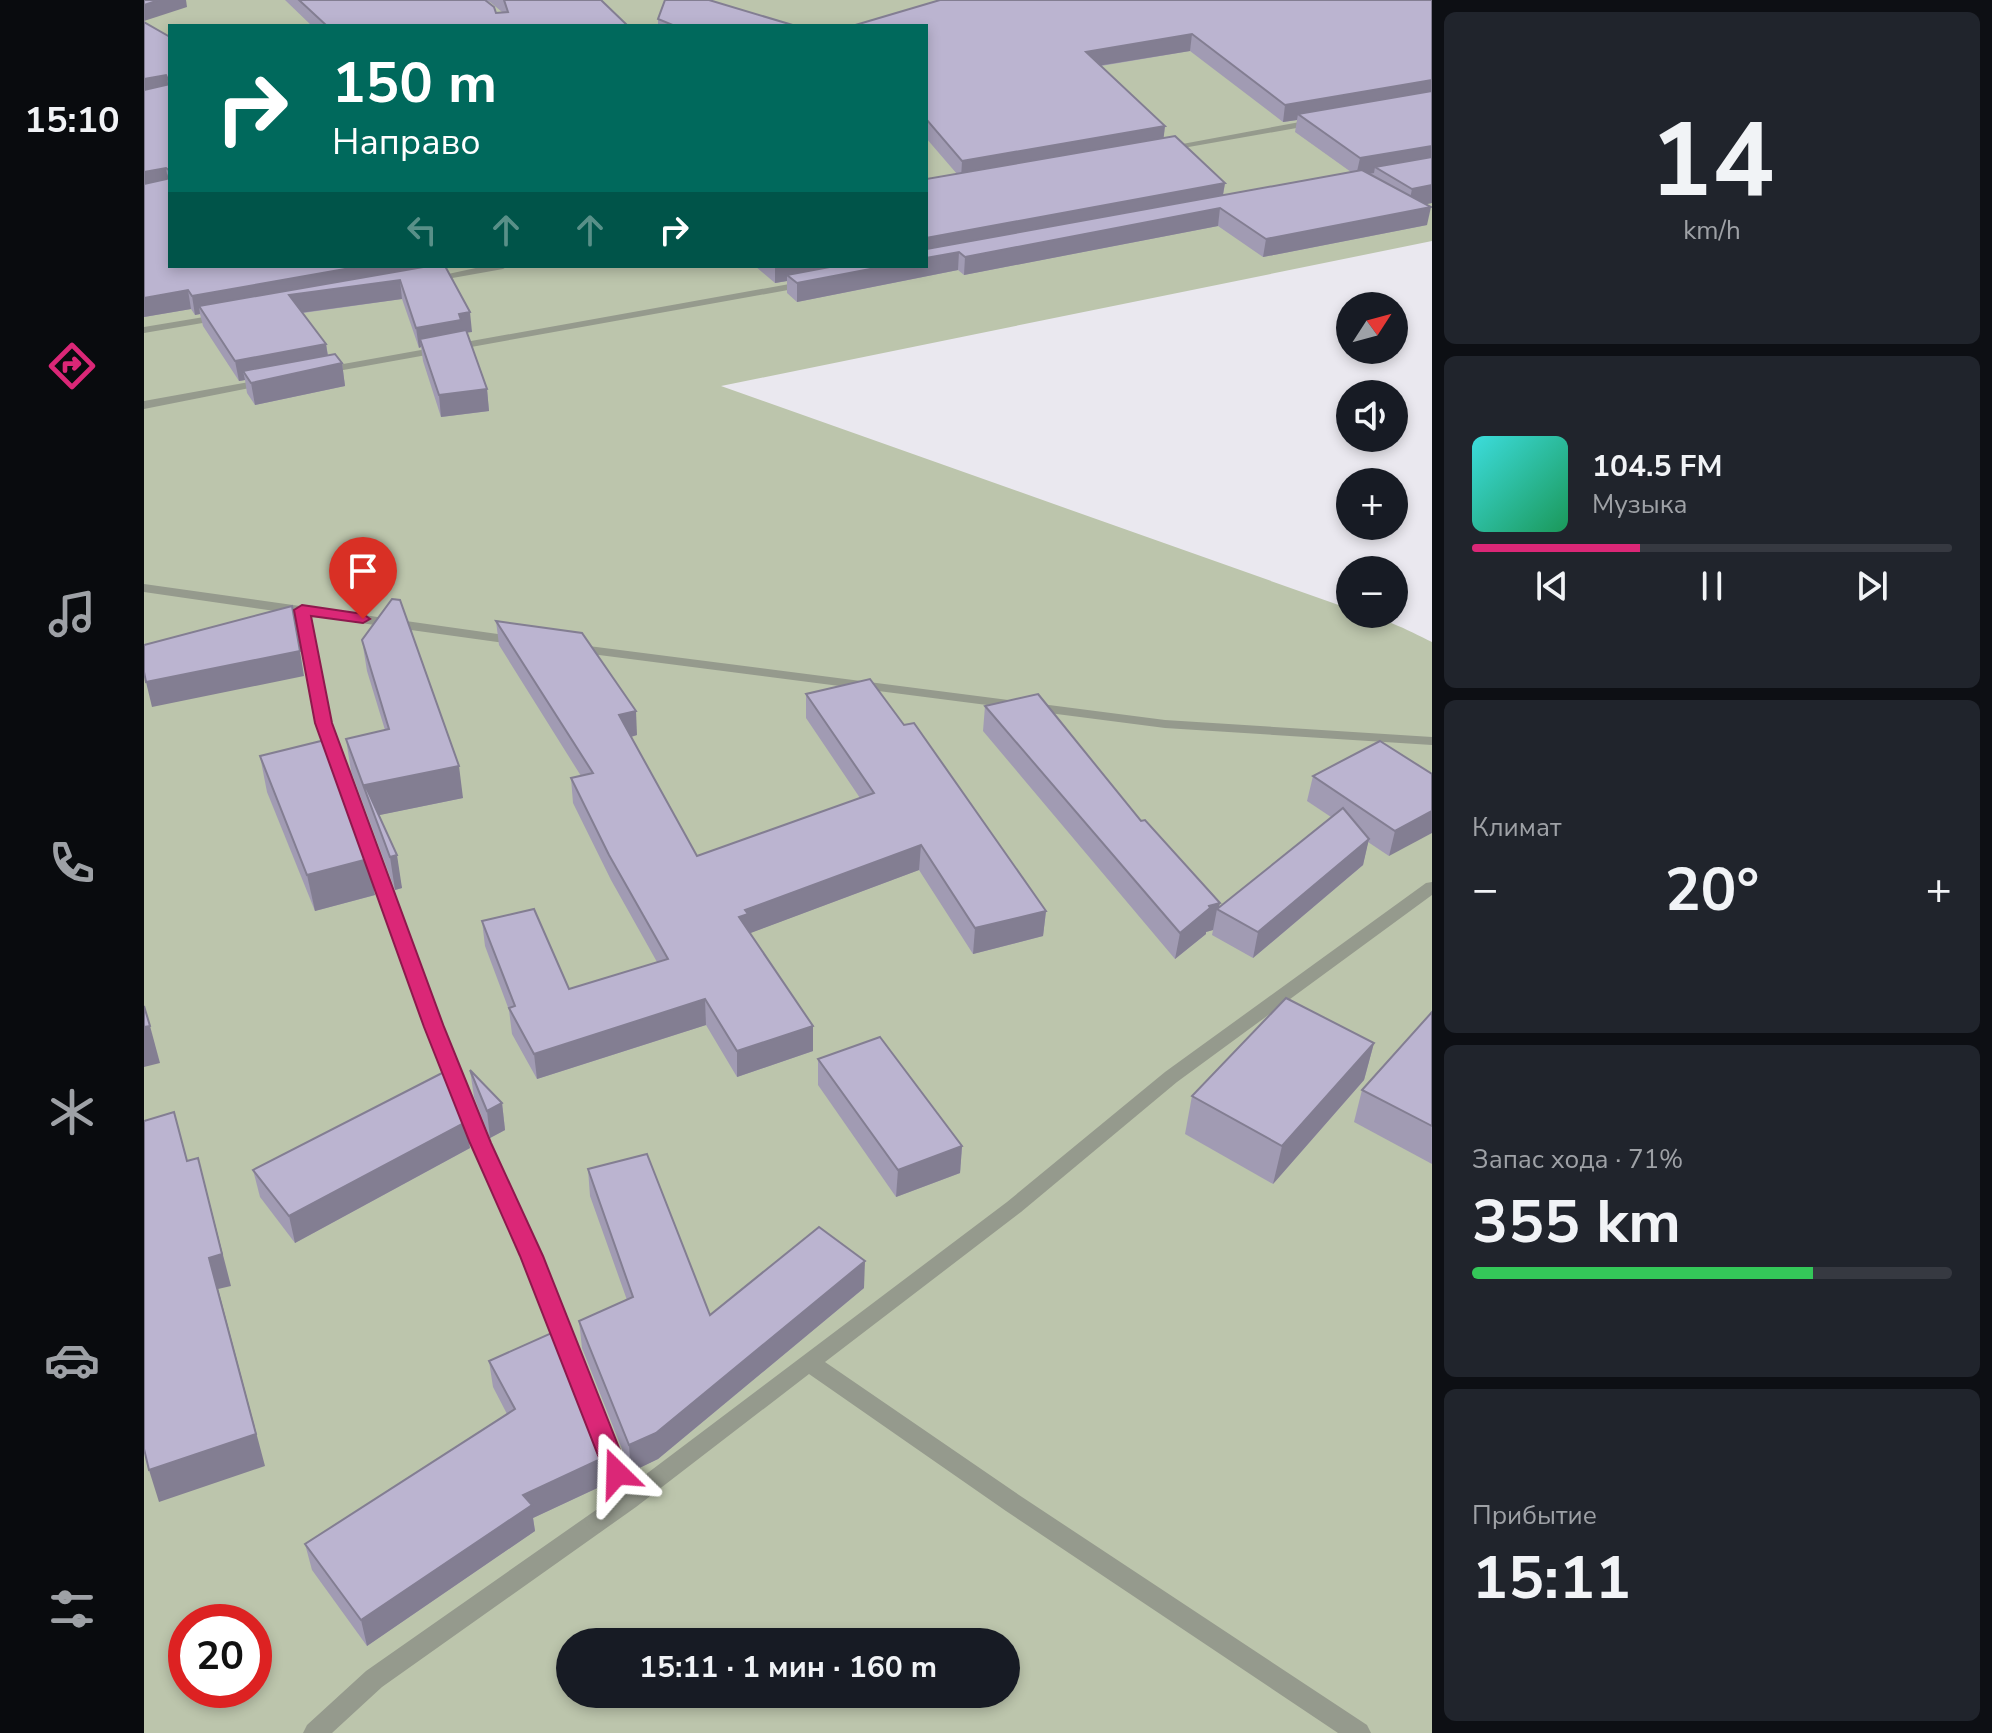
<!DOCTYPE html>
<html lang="ru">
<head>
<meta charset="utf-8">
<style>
  :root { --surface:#171b24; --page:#20242c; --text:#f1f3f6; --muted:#9ea1a6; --line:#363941; --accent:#db2777 }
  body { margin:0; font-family:"Nunito Sans",sans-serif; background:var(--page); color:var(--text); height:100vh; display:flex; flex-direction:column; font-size:30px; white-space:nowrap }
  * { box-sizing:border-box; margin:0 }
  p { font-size:26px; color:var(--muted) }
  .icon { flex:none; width:44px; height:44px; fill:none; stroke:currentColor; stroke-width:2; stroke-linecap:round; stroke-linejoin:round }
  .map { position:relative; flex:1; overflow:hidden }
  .side { display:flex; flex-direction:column; gap:12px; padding:12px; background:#0d0f14; width:560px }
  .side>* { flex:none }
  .hud { position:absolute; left:24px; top:24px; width:760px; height:244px; border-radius:0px; box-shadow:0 4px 12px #0003; background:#00695c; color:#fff; overflow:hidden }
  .needle { width:52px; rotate:54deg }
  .tools { position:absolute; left:1192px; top:292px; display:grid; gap:16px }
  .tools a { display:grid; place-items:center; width:72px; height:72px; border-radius:50%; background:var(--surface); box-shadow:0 4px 12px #0003; font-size:40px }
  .speed { position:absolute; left:24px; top:1604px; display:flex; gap:16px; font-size:40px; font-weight:700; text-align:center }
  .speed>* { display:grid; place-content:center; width:104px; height:104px; border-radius:50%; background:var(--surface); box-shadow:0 4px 12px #0003; line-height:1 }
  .speed .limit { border:12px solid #d22; background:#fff; color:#111 }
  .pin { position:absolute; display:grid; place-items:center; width:68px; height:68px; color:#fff; margin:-82px -34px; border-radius:50% 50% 50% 0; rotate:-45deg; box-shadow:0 0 8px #0007 }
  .pin .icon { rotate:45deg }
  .me { position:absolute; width:88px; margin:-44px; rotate:338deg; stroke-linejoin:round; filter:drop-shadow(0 0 6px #0008) }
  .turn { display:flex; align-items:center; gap:28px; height:168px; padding:0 32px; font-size:36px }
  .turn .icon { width:104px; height:104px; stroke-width:2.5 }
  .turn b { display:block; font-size:56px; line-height:68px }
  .lanes { display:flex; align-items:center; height:76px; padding:0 32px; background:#0003; justify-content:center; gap:40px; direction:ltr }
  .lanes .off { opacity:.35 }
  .big { font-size:60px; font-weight:700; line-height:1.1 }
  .side .card { flex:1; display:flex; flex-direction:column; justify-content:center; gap:12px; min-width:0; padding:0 28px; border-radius:12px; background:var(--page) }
  .side .dial { align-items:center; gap:0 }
  .dial b { font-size:104px; line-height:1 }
  .song { display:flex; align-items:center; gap:24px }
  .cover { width:96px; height:96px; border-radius:12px; background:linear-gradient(135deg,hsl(180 70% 55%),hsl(150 70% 35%)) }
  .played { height:8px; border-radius:4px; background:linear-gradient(90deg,var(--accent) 35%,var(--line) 35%) }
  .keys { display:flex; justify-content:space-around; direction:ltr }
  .heat { display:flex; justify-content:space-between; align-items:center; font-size:44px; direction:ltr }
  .charge { height:12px; border-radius:6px; background:linear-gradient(90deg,#34c759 71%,var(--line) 0) }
  .trip { position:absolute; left:412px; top:1628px; width:464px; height:80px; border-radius:40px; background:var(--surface); box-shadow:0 4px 12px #0003; font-weight:700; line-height:80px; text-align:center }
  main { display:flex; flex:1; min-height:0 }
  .tabs { display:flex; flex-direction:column; width:144px; justify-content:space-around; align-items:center; background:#090b0e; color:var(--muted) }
  .tabs .icon { width:56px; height:56px }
  .tabs .selected { color:var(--accent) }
  .tabs b { font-size:36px; color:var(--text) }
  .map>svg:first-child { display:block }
  .green { fill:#bcc5ac; fill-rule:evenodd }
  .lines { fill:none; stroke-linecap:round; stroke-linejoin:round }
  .service { fill:#959a8d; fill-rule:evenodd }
  .wall { fill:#a19bb3; fill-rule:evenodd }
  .shaded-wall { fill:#837e92 }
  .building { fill:#bbb4d0; stroke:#837e92; stroke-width:2 }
  .route { fill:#db2777; stroke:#8e194d; stroke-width:2 }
</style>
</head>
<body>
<main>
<nav class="tabs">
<b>15:10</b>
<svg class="icon selected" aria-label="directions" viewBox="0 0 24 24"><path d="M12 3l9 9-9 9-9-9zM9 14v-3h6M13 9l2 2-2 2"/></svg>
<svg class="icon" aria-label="music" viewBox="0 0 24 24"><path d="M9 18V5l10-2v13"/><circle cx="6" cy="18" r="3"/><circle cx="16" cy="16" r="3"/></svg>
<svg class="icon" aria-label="phone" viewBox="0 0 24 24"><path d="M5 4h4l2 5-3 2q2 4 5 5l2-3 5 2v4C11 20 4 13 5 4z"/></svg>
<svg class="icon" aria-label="climate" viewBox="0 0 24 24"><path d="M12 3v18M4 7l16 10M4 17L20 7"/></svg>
<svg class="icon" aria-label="car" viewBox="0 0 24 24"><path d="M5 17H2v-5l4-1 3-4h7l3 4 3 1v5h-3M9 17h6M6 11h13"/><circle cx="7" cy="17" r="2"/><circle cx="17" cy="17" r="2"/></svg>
<svg class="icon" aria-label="filters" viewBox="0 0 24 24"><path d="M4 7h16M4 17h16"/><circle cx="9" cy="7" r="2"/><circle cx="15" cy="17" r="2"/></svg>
</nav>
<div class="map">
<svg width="1288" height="1733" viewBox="0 0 1288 1733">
  <rect width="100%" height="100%" fill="#eae8ef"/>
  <path class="green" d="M 0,0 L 1288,0 L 1288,241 L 577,386 L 1206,609 L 1206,614 C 1235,614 1263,630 1288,642 L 1288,1733 L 0,1733 ZM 26,26 L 782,26 L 782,266 L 26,266 ZM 42,1622 L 110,1622 L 110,1690 L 42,1690 ZM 426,1642 L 862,1642 L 862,1694 L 426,1694 Z"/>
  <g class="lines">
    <g class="service">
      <polygon points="1172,119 1177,122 1175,124 1022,151 1017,148"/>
      <polygon points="341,266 364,266 359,269 286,282 281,279"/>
      <polygon points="662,281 666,282 666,286 177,374 171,371 177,368"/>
      <polygon points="78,314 83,317 82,319 0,333 0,327"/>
      <polygon points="122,379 128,382 126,384 0,409 0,401"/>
      <polygon points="0,584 375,637 382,641 375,645 166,616 186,723 299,1027 345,1143 398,1256 489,1484 863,1202 1021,1072 1282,883 1288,882 1288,895 1033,1082 877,1212 681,1362 878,1497 1223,1725 1227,1733 1194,1733 862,1511 665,1374 492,1507 238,1687 188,1733 159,1733 163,1725 222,1671 472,1496 378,1256 327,1143 281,1027 172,723 152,614 0,592"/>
      <polygon points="429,644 1021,720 1288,737 1288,745 1021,728 424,651 422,648"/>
    </g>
  </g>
  <g class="wall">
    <path d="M 141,0 L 457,0 L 484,26 L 168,26 ZM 343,1 L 346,2 L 358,12 L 352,13 Z"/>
    <path d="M 1288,0 L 1288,203 L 1281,204 L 1283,225 L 1119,257 L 1074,226 L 820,275 L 814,270 L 653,302 L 643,293 L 643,281 L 631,283 L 611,266 L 782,266 L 783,179 L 813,174 L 782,138 L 782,26 ZM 1046,51 L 1139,122 L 1153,120 L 1151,132 L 1207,172 L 1079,195 L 1081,183 L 1019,139 L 1021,126 L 957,66 Z"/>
    <polygon points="514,19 652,26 514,26"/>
    <polygon points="0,22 26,37 26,266 301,266 328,332 322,332 343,389 345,411 297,417 279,361 277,347 275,348 258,299 159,313 182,344 184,355 198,363 201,386 111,405 103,393 101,380 95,381 59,326 56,314 51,315 47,309 0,317"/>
    <polygon points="352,621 493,735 487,737 553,856 716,798 662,718 662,694 760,725 902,911 899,936 829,954 775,870 606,933 669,1051 593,1077 562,1025 393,1079 368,1034 365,1010 341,946 338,921 425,989 513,962 467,880 429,803 427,778 437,776 355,645"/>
    <polygon points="218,640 319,798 235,815 258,888 251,890 207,771 202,739 241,730 223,671"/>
    <polygon points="841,706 997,821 1076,903 1075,907 1187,817 1163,801 1169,776 1288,774 1245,856 1224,842 1219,865 1109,958 1068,935 1069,930 1062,932 1062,934 1031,959 839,731"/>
    <polygon points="116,756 231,895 171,911 123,792"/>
    <polygon points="1288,1012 1288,1164 1210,1122 1218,1090"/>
    <polygon points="1230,1043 1220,1080 1129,1184 1041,1134 1048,1096"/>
    <polygon points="674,1059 818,1146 816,1173 752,1197 674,1085"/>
    <polygon points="326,1070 358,1103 361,1130 346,1138 330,1097"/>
    <polygon points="326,1148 151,1243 116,1197 109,1170"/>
    <polygon points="444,1169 566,1315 720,1288 514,1459 487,1472 438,1348 435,1321 483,1300 446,1196"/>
    <polygon points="345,1361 464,1483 389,1518 391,1531 223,1646 168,1570 161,1544 363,1414 349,1387"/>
  </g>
  <g class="shaded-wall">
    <polygon points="15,0 42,0 43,7 0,21 0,5"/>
    <polygon points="1048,34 1046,51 941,68 942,52"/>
    <polygon points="22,75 26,91 0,96 0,79"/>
    <polygon points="1288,80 1288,97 1154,114 1153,120 1139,122 1141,105"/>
    <polygon points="1021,126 1019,143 817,179 818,161"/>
    <polygon points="1288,146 1288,163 1231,167 1230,173 1212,176 1216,158"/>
    <polygon points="22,168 25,185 0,191 0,172"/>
    <polygon points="1081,183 1078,200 782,255 782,237"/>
    <polygon points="1288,185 1288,203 1264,208 1268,189"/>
    <polygon points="1287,207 1283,225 1119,257 1122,239"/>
    <polygon points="1076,208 1074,226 820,275 821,257"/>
    <polygon points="815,252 814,270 653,302 653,283 742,266 782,266 782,258"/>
    <polygon points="218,266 295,266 256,280 258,299 148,314 55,306 56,314 51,315 48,296"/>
    <polygon points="631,266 724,266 643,275 643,281 631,283"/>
    <polygon points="44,290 47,309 0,317 0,298"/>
    <polygon points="326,312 328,332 276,339 277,347 275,348 272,328 315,314"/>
    <polygon points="182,344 185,364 99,371 101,380 95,381 91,361"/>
    <polygon points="198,363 201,386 111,405 107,383"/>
    <polygon points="343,389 345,411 297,417 295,395"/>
    <polygon points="156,651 160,676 8,707 2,682"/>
    <polygon points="492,711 493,735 476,740 475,715"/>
    <polygon points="315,766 319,798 231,816 221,785"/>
    <polygon points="1288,811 1288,833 1245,856 1251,831"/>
    <polygon points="1225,839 1219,865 1109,958 1114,932"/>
    <polygon points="777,845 775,870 604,934 595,917 601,910"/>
    <polygon points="253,855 258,888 251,890 246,857"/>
    <polygon points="224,859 231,895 171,911 163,875"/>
    <polygon points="1076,903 1074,910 1073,909 1069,930 1062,932 1062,934 1031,959 1036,933 1065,906"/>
    <polygon points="902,911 899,936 829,954 831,928"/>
    <polygon points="561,999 562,1025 393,1079 390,1054"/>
    <polygon points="6,1026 16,1063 0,1067 0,1027"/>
    <polygon points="669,1026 669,1051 593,1077 593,1051"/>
    <polygon points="1230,1043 1220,1080 1129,1184 1138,1146"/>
    <polygon points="358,1103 361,1130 346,1138 343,1111"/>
    <polygon points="322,1122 326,1148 151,1243 145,1216"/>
    <polygon points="818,1146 816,1173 752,1197 754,1170"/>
    <polygon points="54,1158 87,1286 74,1289 121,1466 15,1502 5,1470 65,1258"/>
    <polygon points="721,1261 720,1288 514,1459 487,1472 485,1445"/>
    <polygon points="461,1457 464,1483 389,1518 391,1531 223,1646 217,1620 379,1495"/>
  </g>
  <g class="building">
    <polygon points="0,0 15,0 0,5"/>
    <polygon points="155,0 341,0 350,7 352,13 364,12 360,0 457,0 484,26 183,26"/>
    <polygon points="521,0 565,0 652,26 531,26 514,19"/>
    <polygon points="796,0 1288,0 1288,80 1141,105 1048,34 942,52 1021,126 818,161 782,119 782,26 708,26"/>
    <polygon points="0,22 26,37 26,266 218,266 48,296 44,290 0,298 0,184 23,179 26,171 22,168 0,172 0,90 26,84 22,75 0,79"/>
    <polygon points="1288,91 1288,146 1216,158 1154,114"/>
    <polygon points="1031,136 1081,183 782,238 782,177 783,179"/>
    <polygon points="1288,157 1288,185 1268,189 1231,167"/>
    <polygon points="1218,170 1287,207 1122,239 1076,208 821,257 815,252 782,258 782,248 783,249"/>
    <polygon points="285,266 301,266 326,312 315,314 317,320 272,328 256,280 145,295 182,344 91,361 55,306"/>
    <polygon points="691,266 742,266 653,283 643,275"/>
    <polygon points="322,330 343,389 295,395 276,339"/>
    <polygon points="191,354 198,363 107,383 99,371"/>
    <polygon points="248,599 256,600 315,766 221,785 253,855 246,857 202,739 245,729 218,640"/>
    <polygon points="148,606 156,651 2,682 0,672 0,645"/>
    <polygon points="352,621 438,633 492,711 475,715 553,856 730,793 662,694 726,679 760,725 770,723 902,911 831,928 777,845 601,910 604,914 595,917 669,1026 593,1051 561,999 390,1054 365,1008 371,1006 338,921 390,909 425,989 524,959 465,855 427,778 449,773"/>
    <polygon points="894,694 997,821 1001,820 1076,903 1065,906 1066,908 1036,933 841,706"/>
    <polygon points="181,740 224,859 163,875 116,756"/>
    <polygon points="1236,741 1288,774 1288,811 1251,831 1169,776"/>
    <polygon points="1199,808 1225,839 1114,932 1073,909"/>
    <polygon points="1142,998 1230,1043 1138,1146 1048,1096"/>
    <polygon points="0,1006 6,1026 0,1027"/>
    <polygon points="1288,1012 1288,1126 1218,1090"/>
    <polygon points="736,1037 818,1146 754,1170 674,1059"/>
    <polygon points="326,1070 358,1103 343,1111"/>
    <polygon points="302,1071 322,1122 145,1216 109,1170"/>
    <polygon points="30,1112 43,1161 54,1158 78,1254 65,1258 112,1434 5,1470 0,1449 0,1121"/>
    <polygon points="503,1154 566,1315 675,1227 721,1261 512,1433 485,1445 435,1321 489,1297 444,1169"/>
    <polygon points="412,1331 461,1457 379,1495 388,1505 217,1620 161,1544 371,1409 345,1361"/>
  </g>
  <polygon class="route" points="158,605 219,614 226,619 219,623 167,616 188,723 300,1027 347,1143 399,1256 485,1473 482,1481 473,1484 465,1481 461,1473 376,1256 326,1143 280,1027 171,723 150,610"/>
</svg>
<div class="tools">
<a><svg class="needle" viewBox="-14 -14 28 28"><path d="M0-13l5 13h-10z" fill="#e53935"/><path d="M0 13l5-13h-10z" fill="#9ea1a6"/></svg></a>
<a><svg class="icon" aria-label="sound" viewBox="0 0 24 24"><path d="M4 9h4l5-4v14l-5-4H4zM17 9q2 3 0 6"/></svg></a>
<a>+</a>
<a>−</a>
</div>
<div class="speed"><div class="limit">20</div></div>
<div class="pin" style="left:219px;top:619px;background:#d93025"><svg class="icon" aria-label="arrive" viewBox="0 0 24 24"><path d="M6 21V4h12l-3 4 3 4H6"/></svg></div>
<svg class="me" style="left:473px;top:1473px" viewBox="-20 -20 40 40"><path d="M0-17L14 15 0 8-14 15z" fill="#db2777" stroke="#fff" stroke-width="4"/></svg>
<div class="trip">15:11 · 1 мин · 160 m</div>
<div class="hud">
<div class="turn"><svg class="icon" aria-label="right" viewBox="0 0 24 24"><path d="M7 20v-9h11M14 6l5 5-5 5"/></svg><div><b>150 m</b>Направо</div></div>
<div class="lanes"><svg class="icon off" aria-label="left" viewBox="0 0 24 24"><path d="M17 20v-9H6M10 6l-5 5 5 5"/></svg><svg class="icon off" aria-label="ahead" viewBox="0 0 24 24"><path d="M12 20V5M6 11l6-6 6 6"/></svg><svg class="icon off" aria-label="ahead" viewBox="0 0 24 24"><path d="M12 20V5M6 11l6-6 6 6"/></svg><svg class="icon" aria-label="right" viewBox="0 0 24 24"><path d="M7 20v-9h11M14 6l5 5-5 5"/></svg></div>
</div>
</div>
<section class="side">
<div class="card dial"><b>14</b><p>km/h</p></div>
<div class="card">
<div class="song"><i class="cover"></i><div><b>104.5 FM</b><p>Музыка</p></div></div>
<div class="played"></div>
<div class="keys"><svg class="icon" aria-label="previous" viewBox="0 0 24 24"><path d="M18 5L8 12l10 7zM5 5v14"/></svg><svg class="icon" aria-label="pause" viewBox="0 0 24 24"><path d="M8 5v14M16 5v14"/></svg><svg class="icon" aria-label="next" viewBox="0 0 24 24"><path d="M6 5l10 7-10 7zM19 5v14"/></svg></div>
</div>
<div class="card"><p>Климат</p>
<div class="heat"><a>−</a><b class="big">20°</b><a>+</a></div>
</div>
<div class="card"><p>Запас хода · 71%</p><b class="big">355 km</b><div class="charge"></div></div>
<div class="card"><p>Прибытие</p><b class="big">15:11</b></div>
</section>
</main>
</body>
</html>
